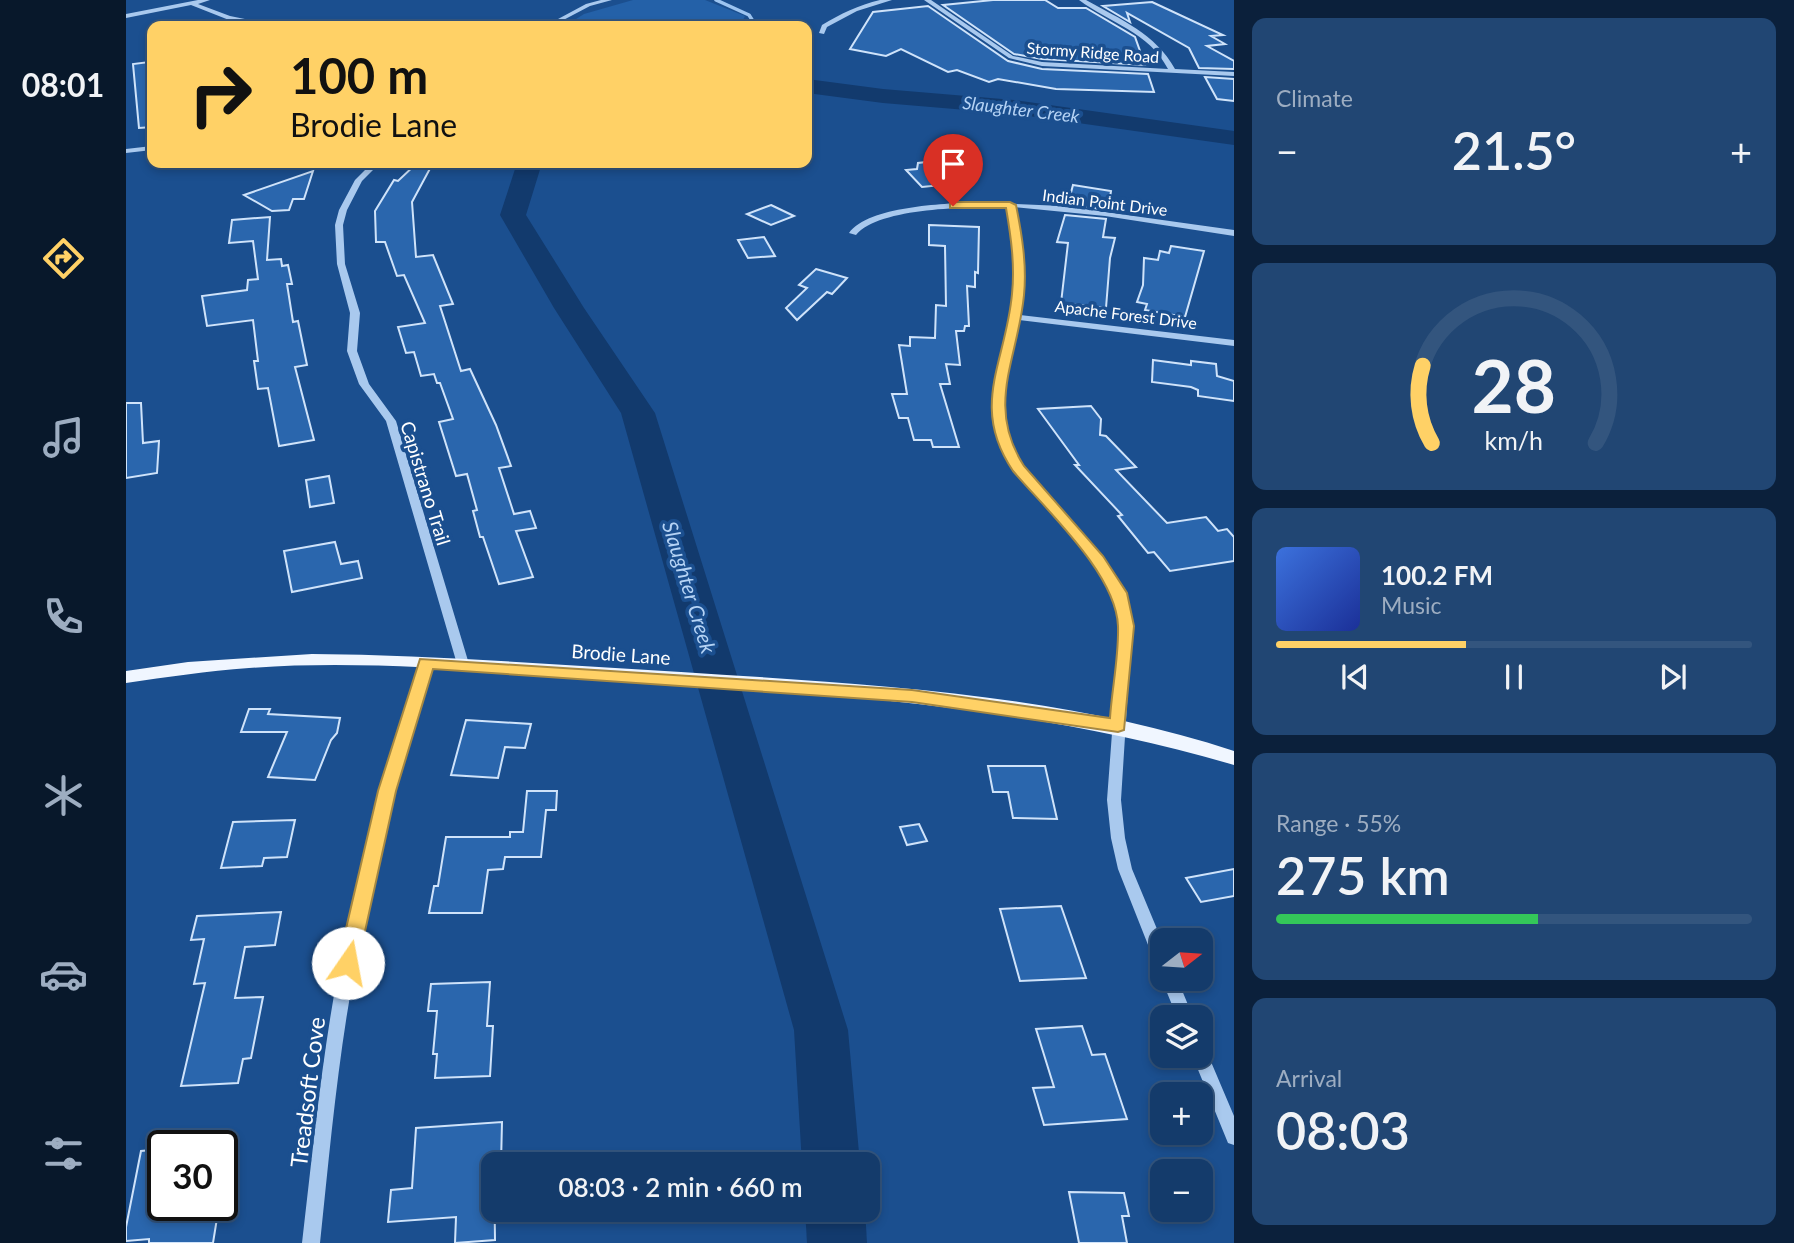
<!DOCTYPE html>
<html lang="en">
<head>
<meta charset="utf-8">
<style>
  :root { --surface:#143b6b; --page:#214673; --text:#f1f3f6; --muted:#9dadc1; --line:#33557e; --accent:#ffd166 }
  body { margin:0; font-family:Lato,sans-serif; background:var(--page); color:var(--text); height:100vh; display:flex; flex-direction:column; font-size:26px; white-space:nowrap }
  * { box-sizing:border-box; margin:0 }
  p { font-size:23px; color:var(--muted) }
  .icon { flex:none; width:38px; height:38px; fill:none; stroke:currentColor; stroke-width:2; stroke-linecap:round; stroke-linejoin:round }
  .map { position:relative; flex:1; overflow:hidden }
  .sheet { display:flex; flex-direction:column; gap:18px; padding:18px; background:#0b203b; width:560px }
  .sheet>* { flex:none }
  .guide { position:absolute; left:21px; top:21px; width:665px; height:147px; border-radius:14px; box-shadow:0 4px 10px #0003,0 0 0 2px var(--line); background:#ffd166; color:#111; overflow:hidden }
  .needle { width:46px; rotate:73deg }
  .buttons { position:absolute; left:1024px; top:928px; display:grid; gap:14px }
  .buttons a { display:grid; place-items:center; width:63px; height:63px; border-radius:14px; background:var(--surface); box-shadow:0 4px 10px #0003,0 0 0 2px var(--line); font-size:35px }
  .speed { position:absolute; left:21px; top:1130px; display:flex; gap:14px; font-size:35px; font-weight:700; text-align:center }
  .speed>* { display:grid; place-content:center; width:91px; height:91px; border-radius:50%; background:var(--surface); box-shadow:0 4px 10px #0003,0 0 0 2px var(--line); line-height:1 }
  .speed .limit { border:4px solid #111; border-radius:10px; background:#fff; color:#111 }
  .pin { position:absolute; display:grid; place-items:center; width:60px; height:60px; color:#fff; margin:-72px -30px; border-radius:50% 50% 50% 0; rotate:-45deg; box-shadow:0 0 7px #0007 }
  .pin .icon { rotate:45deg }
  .me { position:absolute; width:77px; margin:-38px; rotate:12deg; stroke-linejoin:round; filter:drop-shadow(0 0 5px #0008) }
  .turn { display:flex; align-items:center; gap:24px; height:147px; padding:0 28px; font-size:32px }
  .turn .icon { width:91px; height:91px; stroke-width:2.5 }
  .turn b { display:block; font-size:49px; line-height:60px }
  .big { font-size:52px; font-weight:600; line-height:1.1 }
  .sheet .tile { flex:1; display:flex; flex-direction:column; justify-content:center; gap:10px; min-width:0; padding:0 24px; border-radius:14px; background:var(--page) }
  .sheet .dial { align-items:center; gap:0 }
  .dial svg { height:182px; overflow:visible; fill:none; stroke:var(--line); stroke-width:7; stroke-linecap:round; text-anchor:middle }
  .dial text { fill:var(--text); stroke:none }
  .song { display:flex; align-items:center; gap:21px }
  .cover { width:84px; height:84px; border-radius:10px; background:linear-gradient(135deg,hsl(220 70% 55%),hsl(230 70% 35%)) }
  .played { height:7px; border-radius:4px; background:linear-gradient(90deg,var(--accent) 40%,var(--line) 40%) }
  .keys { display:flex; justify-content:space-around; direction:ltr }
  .heat { display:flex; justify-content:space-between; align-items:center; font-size:38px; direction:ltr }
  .charge { height:10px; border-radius:5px; background:linear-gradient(90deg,#34c759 55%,var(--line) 0) }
  .trip { position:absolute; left:355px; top:1152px; width:399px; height:70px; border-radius:14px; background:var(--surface); box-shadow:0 4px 10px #0003,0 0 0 2px var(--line); font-weight:600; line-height:70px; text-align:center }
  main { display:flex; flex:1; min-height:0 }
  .tab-bar { display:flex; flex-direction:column; width:126px; justify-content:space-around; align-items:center; background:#08182b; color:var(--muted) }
  .tab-bar .icon { width:49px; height:49px }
  .tab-bar .on { color:var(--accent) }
  .tab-bar b { font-size:32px; color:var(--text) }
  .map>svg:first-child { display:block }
  .green { fill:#2461a8 }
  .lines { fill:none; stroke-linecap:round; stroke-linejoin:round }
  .stream { stroke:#9cc4f0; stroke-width:3.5 }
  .river { fill:#123a6d; fill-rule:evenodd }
  .building { fill:#2a66ad; stroke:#cfe3fa; stroke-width:2 }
  .minor { fill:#a9c9ee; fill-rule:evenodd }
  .major { fill:#f0f6ff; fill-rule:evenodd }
  .route { fill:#ffd166; stroke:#a68842; stroke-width:2 }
  .labels { text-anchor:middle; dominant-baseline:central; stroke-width:7; stroke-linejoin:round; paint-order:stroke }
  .far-street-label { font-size:16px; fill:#fff; stroke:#1b4f8f }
  .far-water-label { font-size:18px; font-style:italic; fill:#b5d3f5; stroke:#1b4f8f }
  .street-label { font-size:19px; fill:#fff; stroke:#1b4f8f }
  .water-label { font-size:21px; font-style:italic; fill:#b5d3f5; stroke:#1b4f8f }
  .near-street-label { font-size:23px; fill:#fff; stroke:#1b4f8f }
</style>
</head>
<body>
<main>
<nav class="tab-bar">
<b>08:01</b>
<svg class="icon on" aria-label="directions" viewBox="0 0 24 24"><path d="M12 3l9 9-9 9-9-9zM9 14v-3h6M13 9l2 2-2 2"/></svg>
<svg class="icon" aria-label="music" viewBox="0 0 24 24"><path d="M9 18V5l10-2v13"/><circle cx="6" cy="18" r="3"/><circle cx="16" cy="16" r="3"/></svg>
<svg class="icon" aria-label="phone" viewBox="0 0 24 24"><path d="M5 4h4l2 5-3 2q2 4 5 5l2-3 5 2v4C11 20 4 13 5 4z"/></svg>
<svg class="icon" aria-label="climate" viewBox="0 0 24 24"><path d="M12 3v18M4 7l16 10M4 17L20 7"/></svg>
<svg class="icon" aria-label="car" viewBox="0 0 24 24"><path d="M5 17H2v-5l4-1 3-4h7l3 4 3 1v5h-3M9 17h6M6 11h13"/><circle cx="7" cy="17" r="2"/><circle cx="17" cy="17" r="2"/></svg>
<svg class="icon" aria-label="filters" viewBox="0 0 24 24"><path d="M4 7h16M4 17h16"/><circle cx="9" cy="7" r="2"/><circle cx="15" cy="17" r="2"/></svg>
</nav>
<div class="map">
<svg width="1108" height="1243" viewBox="0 0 1108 1243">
  <rect width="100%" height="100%" fill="#1b4f8f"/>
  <polygon class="green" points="507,0 579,0 619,16 614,26 439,26 458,14"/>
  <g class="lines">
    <polyline class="stream" points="590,0 623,15 630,26"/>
    <g class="river">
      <polygon points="681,79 757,89 888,100 1108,131 1108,145 888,114 757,103 681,93"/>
      <polygon points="391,163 416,163 400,215 458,308 529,413 722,1030 734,1164 676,1164 668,1030 495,413 428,308 374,215"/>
      <polygon points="679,1209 739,1209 741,1243 681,1243"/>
    </g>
  </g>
  <g class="building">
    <polygon points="867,0 919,0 932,8 960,8 1009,37 1019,65 916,59 888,54 817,5"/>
    <polygon points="1026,2 1097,35 1085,36 1099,44 1081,46 1108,61 1108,69 1073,68 1063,48 1001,13 1004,22 977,6"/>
    <polygon points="802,6 882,61 916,69 1022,74 1028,92 930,89 872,79 863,82 831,70 822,72 775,49 760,56 724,49 747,12"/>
    <polygon points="23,62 26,70 26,127 13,128 7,64"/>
    <polygon points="1079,77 1108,79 1108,101 1091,99"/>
    <polygon points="827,159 833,165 840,165 844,182 796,187 780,170 791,169 792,163"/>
    <polygon points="291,163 307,163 286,202 290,257 307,255 327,304 314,306 335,371 344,369 370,425 385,466 373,468 388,514 404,511 410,528 390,531 407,577 373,584 357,537 354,537 347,511 351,510 341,474 330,476 313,422 327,419 314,383 311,383 308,374 295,376 288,352 280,353 272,327 299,323 278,275 271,276 259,242 250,242 249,211 268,180 272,181"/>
    <polygon points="187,171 178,199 167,199 163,210 146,211 118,195"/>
    <polygon points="947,185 985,191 982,210 942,204"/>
    <polygon points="645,205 668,216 645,225 621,214"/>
    <polygon points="939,215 980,219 977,237 989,238 984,258 980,308 935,303 942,243 931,242"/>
    <polygon points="144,217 141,260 155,259 156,266 162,265 166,284 161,284 167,322 172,321 181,365 169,367 188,440 153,446 142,388 132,389 128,361 132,361 127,320 81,326 76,296 121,290 122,280 132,279 127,241 103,243 106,220"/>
    <polygon points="803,225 853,227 852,273 849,272 849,287 841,286 843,326 839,326 838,331 830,331 834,365 820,364 824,384 814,384 833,447 807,447 805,440 788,440 782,418 773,418 766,394 781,394 773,345 784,346 784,337 809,338 810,305 820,306 819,246 803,245"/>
    <polygon points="638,237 649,256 622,258 612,240"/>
    <polygon points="1045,246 1078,251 1059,317 1019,310 1021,304 1011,302 1017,285 1018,258 1032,260 1034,251 1043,253"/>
    <polygon points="690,269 721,278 706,294 701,292 671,320 660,308 681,288 673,285"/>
    <polygon points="1027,360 1065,365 1065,361 1090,364 1091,376 1108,381 1108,401 1072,396 1072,390 1065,387 1026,382"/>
    <polygon points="0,403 15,403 17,443 33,441 31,473 0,478"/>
    <polygon points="965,406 975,419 974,435 980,436 1010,467 990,470 1041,523 1080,517 1092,531 1101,529 1108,537 1108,561 1044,571 1028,552 1022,553 992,516 996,515 949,465 953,465 912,409"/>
    <polygon points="203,476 208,503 184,507 180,480"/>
    <polygon points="209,542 215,564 232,561 236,578 166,592 158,551"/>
    <polygon points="123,709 144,709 142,714 214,718 211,733 205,740 189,780 142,777 161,732 115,732"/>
    <polygon points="340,720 405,724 399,748 379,747 372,778 325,775"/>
    <polygon points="862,766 919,766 931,819 887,818 882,792 867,792"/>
    <polygon points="401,791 431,791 430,810 420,810 415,857 379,857 377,869 362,870 356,913 303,913 308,886 312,886 320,837 384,837 384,832 397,832"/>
    <polygon points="169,820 161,857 138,858 136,866 95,868 107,822"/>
    <polygon points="793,824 801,841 781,845 774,827"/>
    <polygon points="1108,869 1108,896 1075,902 1060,878"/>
    <polygon points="935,906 960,978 894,981 874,909"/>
    <polygon points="155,912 149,945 119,947 109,998 137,997 125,1058 117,1059 112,1083 55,1086 79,983 68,984 78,939 65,940 71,916"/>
    <polygon points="364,982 361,1026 367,1026 364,1076 309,1078 311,1054 307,1054 311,1011 302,1011 305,984"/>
    <polygon points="956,1026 966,1055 979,1054 1001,1119 918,1125 907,1088 928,1087 910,1029"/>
    <polygon points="376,1122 375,1164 368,1164 369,1240 329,1243 330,1217 262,1222 265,1190 286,1188 290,1128"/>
    <polygon points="37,1149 37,1206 93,1206 87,1243 23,1243 23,1239 0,1241 0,1227 15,1151"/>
    <polygon points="943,1192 998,1193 1003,1216 996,1216 1001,1243 953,1243"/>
  </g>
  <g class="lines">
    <g class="minor">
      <polygon points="72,0 84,0 72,4 104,16 153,26 140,26 103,20 65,5 0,18 0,14"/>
      <polygon points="475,0 486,0 464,6 426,26 419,26 460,4"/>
      <path d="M 754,0 L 766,0 L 731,11 L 701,27 L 698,34 L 693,33 L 696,25 C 714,14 733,5 754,0 Z"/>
      <path d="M 798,0 L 805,0 L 887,56 L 916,62 L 1042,69 C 1023,32 984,23 953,0 L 960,0 C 994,19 1030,34 1049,69 L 1108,72 L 1108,76 L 916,66 L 883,58 Z"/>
      <polygon points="26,146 26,150 0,153 0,149"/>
      <polygon points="246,163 254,163 236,181 221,210 217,225 219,264 234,313 231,351 243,384 270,421 343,664 337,668 331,664 260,421 233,384 221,351 224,313 211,264 209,225 213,210 229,180"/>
      <path d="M 849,202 L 936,206 L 1108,230 L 1108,236 L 979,216 L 888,207 C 896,244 899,278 894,315 L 1108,340 L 1108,346 L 893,320 L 879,383 L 877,403 L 879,423 L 885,445 L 897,467 L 976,557 L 1000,593 L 1006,626 L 995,800 L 999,838 L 1006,869 L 1036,941 L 1036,966 L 1030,965 L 1028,960 L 992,869 L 985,838 L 981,800 L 994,626 L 988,593 L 968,562 L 888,470 L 875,445 L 869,423 L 867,403 L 869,383 L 884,320 L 888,284 L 887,250 L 880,207 C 845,207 753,207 730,235 L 723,233 C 743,206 817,204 849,202 Z"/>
      <path d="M 300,659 L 306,663 C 276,762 249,861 230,963 C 212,1055 204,1149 194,1243 L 176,1243 C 187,1149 196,1055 214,962 C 234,861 263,762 294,663 Z"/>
      <polygon points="1036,976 1036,978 1051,978 1067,1017 1051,1017 1035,978"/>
      <polygon points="1074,1048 1080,1050 1108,1116 1108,1145 1102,1143 1066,1055 1074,1055"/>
    </g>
    <path class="major" d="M 186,654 C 309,655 432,665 555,672 C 740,684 931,693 1108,751 L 1108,765 C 909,706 704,694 498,681 C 373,673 248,659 123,668 C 81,671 41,677 0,683 L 0,671 L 62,662 Z"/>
  </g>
  <path class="route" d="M 827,202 L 884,202 L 890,205 C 896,235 901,265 898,295 C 892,359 859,405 898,466 L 977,556 L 1001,593 L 1008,626 L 998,730 L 992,732 L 786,702 L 307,669 L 270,791 L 232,963 L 229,969 L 222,971 L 215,969 L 212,963 L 252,791 L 294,659 L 786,690 L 984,718 C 986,688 993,656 992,626 C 990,574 921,511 887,471 C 843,406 880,362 886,294 C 889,265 885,237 880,208 L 824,208 L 824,203 Z"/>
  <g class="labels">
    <g class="far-street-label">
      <text transform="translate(967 52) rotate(4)">Stormy Ridge Road</text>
      <text transform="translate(979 202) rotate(7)">Indian Point Drive</text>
      <text transform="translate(1000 314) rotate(7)">Apache Forest Drive</text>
    </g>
    <g class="far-water-label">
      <text transform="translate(895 109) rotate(7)">Slaughter Creek</text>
    </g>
    <g class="street-label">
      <text transform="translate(300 483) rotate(73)">Capistrano Trail</text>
      <text transform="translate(495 654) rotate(4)">Brodie Lane</text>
    </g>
    <g class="water-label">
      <text transform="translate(564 587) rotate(73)">Slaughter Creek</text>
    </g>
    <g class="near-street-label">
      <text transform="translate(181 1092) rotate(-83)">Treadsoft Cove</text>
    </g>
  </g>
</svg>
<div class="buttons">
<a><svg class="needle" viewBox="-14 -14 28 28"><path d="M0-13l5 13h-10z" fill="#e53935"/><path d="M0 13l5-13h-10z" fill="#9dadc1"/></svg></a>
<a><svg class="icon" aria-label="layers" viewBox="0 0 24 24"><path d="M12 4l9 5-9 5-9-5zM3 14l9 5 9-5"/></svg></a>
<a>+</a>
<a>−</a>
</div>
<div class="speed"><div class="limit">30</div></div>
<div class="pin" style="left:827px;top:206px;background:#d93025"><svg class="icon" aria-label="arrive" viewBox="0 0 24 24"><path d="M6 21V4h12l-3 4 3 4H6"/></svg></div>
<svg class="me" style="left:222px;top:963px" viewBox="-20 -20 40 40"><circle r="19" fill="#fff"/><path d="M0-13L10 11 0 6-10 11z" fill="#ffd166"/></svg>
<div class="trip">08:03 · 2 min · 660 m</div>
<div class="guide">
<div class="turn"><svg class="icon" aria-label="right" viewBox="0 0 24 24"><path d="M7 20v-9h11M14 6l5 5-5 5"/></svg><div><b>100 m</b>Brodie Lane</div></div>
</div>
</div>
<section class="sheet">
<div class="tile"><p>Climate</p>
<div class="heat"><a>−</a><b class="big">21.5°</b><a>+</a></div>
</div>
<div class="tile dial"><svg viewBox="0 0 100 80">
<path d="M14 69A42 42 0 1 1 86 69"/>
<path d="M14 69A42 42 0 0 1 10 35" stroke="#ffd166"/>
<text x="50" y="56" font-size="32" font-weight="700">28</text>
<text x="50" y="72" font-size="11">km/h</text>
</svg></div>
<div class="tile">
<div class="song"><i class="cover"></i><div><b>100.2 FM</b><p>Music</p></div></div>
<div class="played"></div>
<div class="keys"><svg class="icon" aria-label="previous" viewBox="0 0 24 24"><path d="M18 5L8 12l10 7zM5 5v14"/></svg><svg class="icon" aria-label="pause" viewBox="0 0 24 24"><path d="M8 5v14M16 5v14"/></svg><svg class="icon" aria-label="next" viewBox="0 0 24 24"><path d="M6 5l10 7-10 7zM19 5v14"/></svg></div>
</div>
<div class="tile"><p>Range · 55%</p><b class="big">275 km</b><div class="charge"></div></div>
<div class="tile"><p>Arrival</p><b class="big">08:03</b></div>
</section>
</main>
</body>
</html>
